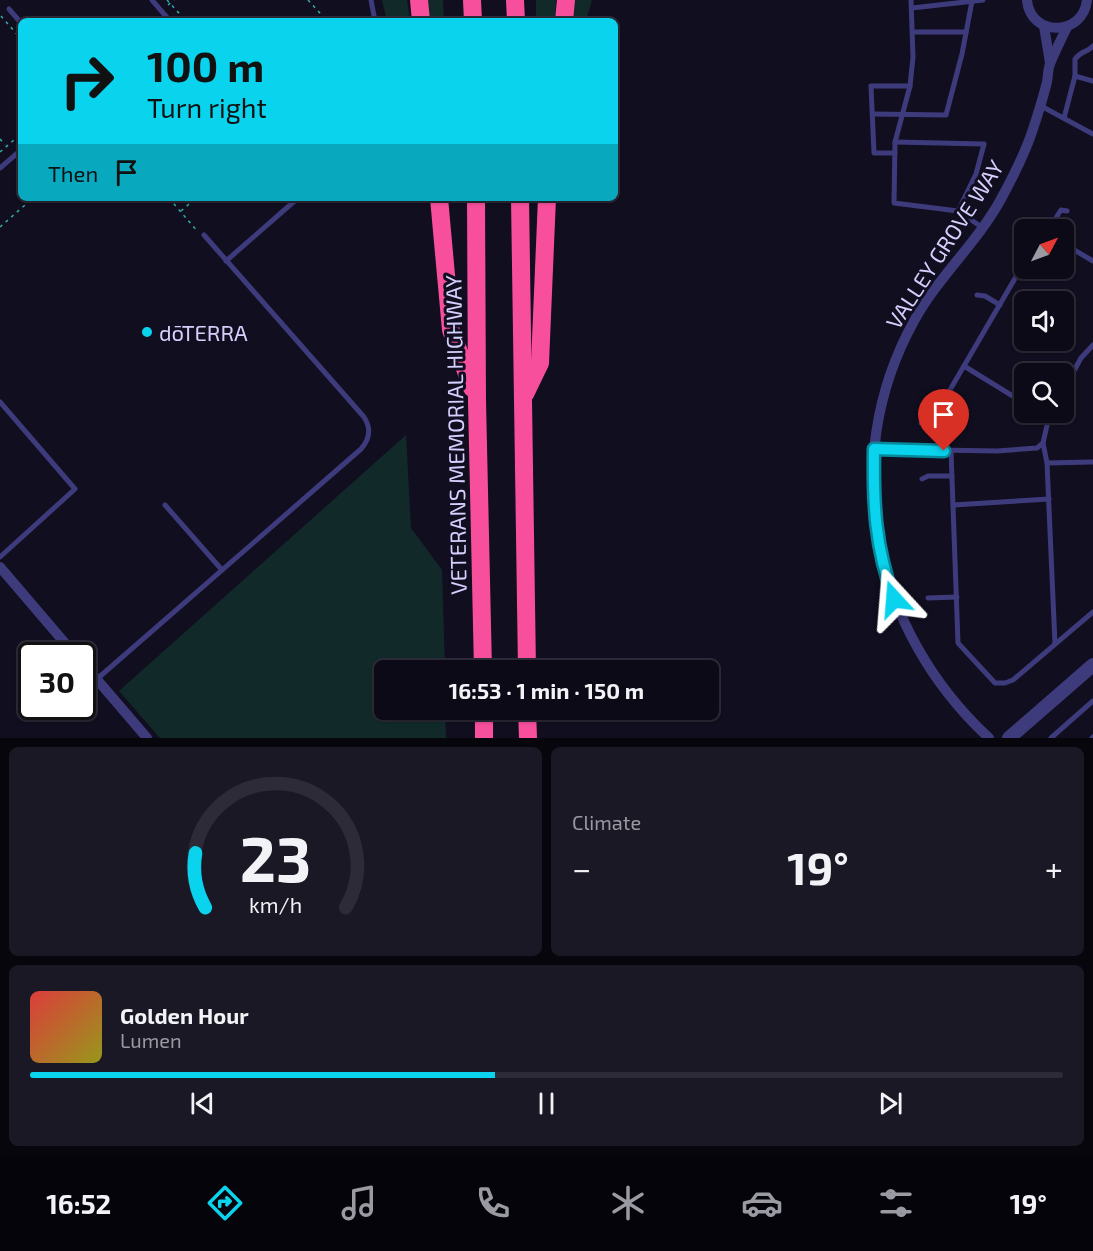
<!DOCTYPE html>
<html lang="en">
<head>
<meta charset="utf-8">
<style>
  :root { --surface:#0d0a18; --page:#1b1825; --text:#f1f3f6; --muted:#9a9aa2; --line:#2d2b37; --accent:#0ad3ee }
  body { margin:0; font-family:"Exo 2",sans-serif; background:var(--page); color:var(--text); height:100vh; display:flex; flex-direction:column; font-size:22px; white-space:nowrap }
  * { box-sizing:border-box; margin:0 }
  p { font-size:20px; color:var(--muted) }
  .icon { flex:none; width:33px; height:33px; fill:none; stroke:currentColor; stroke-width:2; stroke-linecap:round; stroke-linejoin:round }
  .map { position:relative; height:738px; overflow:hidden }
  .details { display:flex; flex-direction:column; gap:9px; padding:9px; background:#07060d; flex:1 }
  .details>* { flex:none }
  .top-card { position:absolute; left:18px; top:18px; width:600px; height:183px; border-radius:9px; box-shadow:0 2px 4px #0004,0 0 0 2px var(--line); background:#0ad3ee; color:#111; overflow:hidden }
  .needle { width:39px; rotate:49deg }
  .tools { position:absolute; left:1014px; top:219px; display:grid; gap:12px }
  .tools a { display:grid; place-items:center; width:60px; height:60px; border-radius:9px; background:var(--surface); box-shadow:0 2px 4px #0004,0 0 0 2px var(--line); font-size:30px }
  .speed { position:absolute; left:18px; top:642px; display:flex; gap:12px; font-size:30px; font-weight:700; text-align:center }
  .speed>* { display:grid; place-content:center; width:78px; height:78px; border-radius:50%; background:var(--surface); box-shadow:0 2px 4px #0004,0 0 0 2px var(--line); line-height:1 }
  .speed .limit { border:3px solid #111; border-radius:9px; background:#fff; color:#111 }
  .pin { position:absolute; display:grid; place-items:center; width:51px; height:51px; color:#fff; margin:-62px -26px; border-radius:50% 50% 50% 0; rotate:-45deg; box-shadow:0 0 6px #0007 }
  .pin .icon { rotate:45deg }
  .me { position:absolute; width:66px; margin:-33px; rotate:341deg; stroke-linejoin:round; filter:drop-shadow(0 0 4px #0008) }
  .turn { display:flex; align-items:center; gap:21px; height:126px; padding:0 30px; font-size:27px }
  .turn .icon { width:78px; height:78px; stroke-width:2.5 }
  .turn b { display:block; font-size:42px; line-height:51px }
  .then { display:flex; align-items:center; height:57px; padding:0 30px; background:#0003; gap:12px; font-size:22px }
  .big { font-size:45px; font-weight:700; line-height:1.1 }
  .details .tile { flex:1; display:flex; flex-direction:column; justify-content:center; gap:9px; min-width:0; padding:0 21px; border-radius:9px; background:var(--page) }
  .details .dial { align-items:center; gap:0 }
  .dial svg { height:156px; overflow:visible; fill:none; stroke:var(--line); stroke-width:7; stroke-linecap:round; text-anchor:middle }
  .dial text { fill:var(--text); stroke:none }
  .song { display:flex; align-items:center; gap:18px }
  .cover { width:72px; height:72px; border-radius:9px; background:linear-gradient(135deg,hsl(0 70% 55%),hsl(60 70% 35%)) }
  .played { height:6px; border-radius:3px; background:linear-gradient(90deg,var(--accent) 45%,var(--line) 45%) }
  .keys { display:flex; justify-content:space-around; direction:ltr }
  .heat { display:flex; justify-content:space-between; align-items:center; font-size:33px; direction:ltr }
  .details .tiles { flex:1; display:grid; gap:9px; grid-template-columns:1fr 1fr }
  .tile:last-child { grid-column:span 2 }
  .trip { position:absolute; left:374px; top:660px; width:345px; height:60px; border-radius:9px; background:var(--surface); box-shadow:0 2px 4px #0004,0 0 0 2px var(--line); font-weight:700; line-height:60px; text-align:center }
  .menu { display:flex; height:96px; justify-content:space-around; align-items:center; background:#05040a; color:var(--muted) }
  .menu .icon { width:42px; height:42px }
  .menu .current { color:var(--accent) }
  .menu b { font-size:27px; color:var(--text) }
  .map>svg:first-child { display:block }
  .green { fill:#112a29 }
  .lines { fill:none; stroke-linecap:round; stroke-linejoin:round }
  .path { stroke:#33ada8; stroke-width:1.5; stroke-dasharray:3 4.5; stroke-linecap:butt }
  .service { stroke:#3e3b7d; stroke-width:5 }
  .minor { stroke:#3e3b7d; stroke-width:10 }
  .tertiary { stroke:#3e3b7d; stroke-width:14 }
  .motorway { stroke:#f84f9d; stroke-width:18 }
  .route-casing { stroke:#06899b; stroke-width:15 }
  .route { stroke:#0ad3ee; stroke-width:10 }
  .poi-dot { fill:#0ad3ee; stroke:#110e20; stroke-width:2 }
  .labels { text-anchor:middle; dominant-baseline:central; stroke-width:6; stroke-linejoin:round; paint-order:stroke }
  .street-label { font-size:22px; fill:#d5cffd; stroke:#110e20 }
  .poi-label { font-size:22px; fill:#d5cffd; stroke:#110e20; text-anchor:start }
</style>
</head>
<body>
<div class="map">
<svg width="1093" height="738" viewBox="0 0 1093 738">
  <rect width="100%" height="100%" fill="#110e20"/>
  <g class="green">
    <polygon points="382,0 407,0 410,21 387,21"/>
    <polygon points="426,0 443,0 444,21 428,21"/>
    <polygon points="536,0 556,0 555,21 536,21"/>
    <polygon points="572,0 592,0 586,21 570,21"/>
    <polygon points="406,435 411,528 442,570 445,670 384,670 384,710 445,710 446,738 160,738 119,691"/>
  </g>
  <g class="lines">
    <g class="path">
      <polyline points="167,0 186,21"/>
      <polyline points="308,0 327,21"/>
      <polyline points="168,5 174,0"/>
      <polyline points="1,16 21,39"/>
      <polyline points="150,21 155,16"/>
      <polyline points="0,139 5,145"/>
      <polyline points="0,152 21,134"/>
      <polyline points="169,198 198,232"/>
      <polyline points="181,211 196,198"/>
      <polyline points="0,227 33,198"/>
    </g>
    <g class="service">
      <polyline points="152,0 170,21"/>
      <polyline points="371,0 375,21"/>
      <polyline points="911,0 913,57 910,86 895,142 894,203 958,211 983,228"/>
      <polyline points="912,8 983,0"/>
      <polyline points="9,9 21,23"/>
      <polyline points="913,32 966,32"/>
      <path d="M 1075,76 L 1075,59 C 1083,49 1087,53 1093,46"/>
      <polyline points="1041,106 1093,134"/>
      <polyline points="873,114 946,115 962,54 972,1"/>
      <polyline points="1064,118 1075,76 1093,81"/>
      <polyline points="895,142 984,144 976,174 958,211"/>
      <polyline points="895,153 874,153 871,86 910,86"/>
      <polyline points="0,168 21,150"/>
      <polyline points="1048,230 1061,210 1067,211"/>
      <polyline points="1064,244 1093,261"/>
      <polyline points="226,261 298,198"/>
      <polyline points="977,295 985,296 1000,305"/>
      <polyline points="964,366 1024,403"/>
      <polyline points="1064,389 1081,358 1093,345"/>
      <polyline points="0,402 75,489 0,557"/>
      <polyline points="1029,412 1030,420"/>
      <polyline points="921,423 946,425"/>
      <polyline points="1043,443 1047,463 1055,644"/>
      <polyline points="876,449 997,451 1037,448 1043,443 1050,412"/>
      <polyline points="944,451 947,395 1024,263"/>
      <polyline points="951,451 958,643 995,683 1005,683 1013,680 1093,612"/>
      <polyline points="1047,463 1093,462"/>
      <polyline points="922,479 928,476 952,476"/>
      <polyline points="165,505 222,570"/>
      <polyline points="953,505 1049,499"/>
      <polyline points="928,598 957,597"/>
      <path d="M 97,679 L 361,449 C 370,439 371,428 364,417 L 204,235"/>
      <polyline points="1051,738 1093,701"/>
      <polyline points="1092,738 1093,737"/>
    </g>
    <g class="minor">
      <path d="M 1027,0 C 1030,37 1083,37 1087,0"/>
      <polyline points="1044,26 1050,63"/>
      <polyline points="0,567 76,656"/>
      <polyline points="82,662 147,738"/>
      <path d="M 989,738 C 873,631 836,462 914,321 C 938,277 977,243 1001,199 C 1013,177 1025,154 1033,129 C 1038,114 1043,98 1047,82 C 1048,76 1048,69 1050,64 C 1054,53 1062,38 1067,27"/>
    </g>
    <polyline class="tertiary" points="1009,738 1093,665"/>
    <g class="motorway">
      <polyline points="419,0 421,21"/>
      <polyline points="472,0 473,21"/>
      <polyline points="515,0 516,21"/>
      <polyline points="564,21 566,0"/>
      <polyline points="439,198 451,330 472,388"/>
      <polyline points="476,198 477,401 483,670"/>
      <polyline points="520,198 527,670"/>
      <polyline points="525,394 540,363 547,198"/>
      <polyline points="484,710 484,738"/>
      <polyline points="527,710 528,738"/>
    </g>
  </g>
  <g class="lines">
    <defs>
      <path id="route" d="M 894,599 C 875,547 873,504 874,449 L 944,451"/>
    </defs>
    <use href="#route" class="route-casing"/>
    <use href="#route" class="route"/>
  </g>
  <circle class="poi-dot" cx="147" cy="332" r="6"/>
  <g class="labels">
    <g class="street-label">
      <text transform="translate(944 244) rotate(-57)">VALLEY GROVE WAY</text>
      <text transform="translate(455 435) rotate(-91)">VETERANS MEMORIAL HIGHWAY</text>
    </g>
    <g class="poi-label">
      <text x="159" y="332">dōTERRA</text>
    </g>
  </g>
</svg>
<div class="tools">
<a><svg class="needle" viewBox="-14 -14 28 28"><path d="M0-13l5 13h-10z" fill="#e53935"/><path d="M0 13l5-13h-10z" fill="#9a9aa2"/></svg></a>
<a><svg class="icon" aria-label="sound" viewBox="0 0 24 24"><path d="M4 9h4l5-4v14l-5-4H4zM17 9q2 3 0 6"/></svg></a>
<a><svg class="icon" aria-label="search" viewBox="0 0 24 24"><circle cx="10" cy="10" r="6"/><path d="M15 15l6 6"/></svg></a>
</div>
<div class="speed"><div class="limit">30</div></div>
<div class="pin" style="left:944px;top:451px;background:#d93025"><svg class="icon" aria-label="arrive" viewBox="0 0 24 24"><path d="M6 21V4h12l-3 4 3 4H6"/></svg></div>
<svg class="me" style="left:894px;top:599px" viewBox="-20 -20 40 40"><path d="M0-17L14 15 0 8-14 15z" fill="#0ad3ee" stroke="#fff" stroke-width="4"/></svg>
<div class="trip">16:53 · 1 min · 150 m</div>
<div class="top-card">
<div class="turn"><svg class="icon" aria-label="right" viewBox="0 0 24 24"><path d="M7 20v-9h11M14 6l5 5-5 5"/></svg><div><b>100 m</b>Turn right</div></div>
<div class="then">Then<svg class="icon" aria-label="arrive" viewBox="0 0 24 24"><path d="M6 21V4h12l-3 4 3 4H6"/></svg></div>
</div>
</div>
<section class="details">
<div class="tiles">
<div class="tile dial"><svg viewBox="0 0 100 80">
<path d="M14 69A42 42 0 1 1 86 69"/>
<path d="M14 69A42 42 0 0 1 9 41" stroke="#0ad3ee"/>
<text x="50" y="56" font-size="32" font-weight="700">23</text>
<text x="50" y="72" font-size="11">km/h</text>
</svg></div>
<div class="tile"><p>Climate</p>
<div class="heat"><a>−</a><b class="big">19°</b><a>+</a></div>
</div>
<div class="tile">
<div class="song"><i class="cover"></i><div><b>Golden Hour</b><p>Lumen</p></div></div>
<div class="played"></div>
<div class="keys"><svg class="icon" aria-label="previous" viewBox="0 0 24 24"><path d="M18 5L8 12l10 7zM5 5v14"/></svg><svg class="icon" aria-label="pause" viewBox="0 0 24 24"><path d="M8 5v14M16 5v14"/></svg><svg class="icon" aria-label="next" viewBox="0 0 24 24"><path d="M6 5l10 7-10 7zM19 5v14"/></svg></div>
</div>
</div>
</section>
<nav class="menu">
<b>16:52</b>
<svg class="icon current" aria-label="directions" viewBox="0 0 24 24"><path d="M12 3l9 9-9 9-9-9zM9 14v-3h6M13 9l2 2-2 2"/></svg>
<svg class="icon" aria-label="music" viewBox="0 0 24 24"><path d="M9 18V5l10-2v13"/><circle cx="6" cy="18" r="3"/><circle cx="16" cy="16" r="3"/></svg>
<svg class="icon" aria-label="phone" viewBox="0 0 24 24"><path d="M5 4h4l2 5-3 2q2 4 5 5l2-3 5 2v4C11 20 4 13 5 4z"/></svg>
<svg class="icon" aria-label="climate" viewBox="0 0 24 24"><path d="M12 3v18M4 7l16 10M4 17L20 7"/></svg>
<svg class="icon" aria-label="car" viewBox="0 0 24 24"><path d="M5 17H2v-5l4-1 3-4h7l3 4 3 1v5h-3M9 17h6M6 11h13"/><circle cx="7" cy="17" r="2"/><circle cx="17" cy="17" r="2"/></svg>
<svg class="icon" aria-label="filters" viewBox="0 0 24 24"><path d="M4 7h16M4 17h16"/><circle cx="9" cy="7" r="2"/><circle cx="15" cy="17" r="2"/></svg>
<b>19°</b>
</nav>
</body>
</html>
